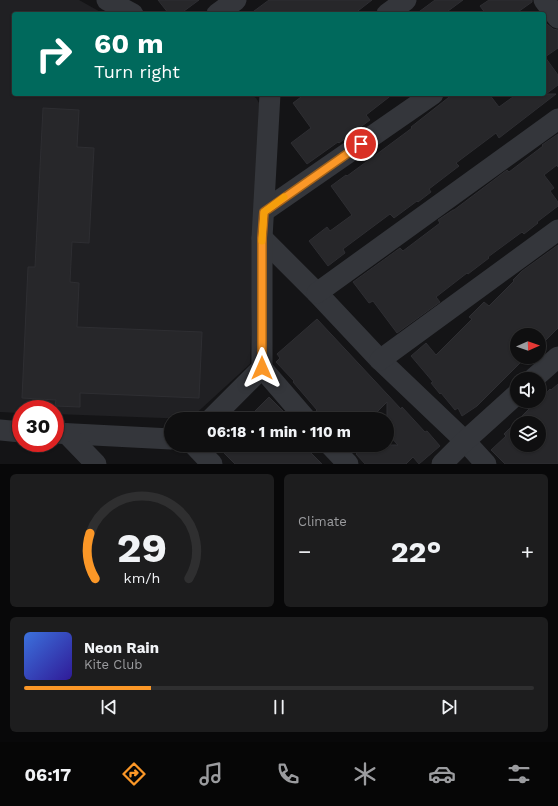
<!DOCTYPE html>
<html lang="en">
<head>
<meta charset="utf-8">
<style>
  :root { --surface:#0f0f10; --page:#1d1d1e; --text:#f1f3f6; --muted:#9b9c9f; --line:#2f2f30; --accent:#fb9727 }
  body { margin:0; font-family:"Work Sans",sans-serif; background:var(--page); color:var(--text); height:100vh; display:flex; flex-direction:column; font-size:15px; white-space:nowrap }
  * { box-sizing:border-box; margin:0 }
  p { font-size:13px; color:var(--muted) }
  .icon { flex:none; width:22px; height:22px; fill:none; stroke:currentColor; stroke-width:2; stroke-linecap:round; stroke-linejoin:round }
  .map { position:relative; height:464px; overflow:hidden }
  .sheet { display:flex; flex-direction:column; gap:10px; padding:10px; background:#080809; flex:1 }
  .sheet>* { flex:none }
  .top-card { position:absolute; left:12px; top:12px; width:534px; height:84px; border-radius:4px; box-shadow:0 1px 3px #0004,0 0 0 1px var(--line); background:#00695c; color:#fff; overflow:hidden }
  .needle { width:26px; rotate:88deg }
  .controls { position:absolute; left:510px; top:328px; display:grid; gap:8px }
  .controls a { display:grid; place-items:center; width:36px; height:36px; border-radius:50%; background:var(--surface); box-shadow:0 1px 3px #0004,0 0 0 1px var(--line); font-size:20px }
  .speed { position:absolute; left:12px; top:400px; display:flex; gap:8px; font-size:20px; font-weight:700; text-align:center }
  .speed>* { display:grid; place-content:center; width:52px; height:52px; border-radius:50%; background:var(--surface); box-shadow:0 1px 3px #0004,0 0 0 1px var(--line); line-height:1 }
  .speed .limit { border:6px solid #d22; background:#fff; color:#111 }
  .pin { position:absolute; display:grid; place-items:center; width:34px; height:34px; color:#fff; margin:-17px; border:2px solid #fff; border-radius:50%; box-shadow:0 1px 4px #0007 }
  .me { position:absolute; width:44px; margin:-22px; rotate:0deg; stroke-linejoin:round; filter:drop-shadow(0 0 3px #0008) }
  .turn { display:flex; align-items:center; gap:14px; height:84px; padding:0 16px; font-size:18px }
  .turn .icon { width:52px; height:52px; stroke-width:2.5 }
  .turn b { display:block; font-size:28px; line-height:34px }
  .big { font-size:30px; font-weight:700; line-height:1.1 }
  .sheet .tile { flex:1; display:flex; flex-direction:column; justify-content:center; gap:6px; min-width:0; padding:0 14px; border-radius:6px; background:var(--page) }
  .sheet .dial { align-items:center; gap:0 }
  .dial svg { height:104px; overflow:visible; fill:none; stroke:var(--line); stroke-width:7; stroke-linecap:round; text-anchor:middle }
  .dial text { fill:var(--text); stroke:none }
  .song { display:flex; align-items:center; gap:12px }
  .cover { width:48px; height:48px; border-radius:6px; background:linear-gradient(135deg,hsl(220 70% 55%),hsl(250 70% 35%)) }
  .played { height:4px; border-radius:2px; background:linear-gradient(90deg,var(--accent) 25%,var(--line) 25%) }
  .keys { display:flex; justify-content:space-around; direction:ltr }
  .heat { display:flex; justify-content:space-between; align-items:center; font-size:22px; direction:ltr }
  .sheet .tiles { flex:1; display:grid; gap:10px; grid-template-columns:1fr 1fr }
  .tile:last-child { grid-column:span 2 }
  .trip { position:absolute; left:164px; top:412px; width:230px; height:40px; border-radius:20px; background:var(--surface); box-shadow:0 1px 3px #0004,0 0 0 1px var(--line); font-weight:700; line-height:40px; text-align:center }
  .tabs { display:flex; height:64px; justify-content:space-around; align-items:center; background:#060606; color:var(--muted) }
  .tabs .icon { width:28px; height:28px }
  .tabs .current { color:var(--accent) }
  .tabs b { font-size:18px; color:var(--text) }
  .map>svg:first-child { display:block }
  .built { fill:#202023 }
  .building { fill:#27272a; stroke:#2e2e32; fill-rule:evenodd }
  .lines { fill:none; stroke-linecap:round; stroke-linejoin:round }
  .minor { stroke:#34363b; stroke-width:21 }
  .route-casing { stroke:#a36219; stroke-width:10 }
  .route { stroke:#fb9727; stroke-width:7 }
  .slow { stroke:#f59e0b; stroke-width:7 }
</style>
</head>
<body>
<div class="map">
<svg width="558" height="464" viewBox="0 0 558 464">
  <rect width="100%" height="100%" fill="#141416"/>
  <polygon class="built" points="0,0 79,0 104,14 14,14 14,94 250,94 256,98 259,103 259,109 250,364 190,419 55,414 55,409 21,409 21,413 0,412"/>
  <g class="building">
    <polygon points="158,0 199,0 180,14 169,14"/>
    <polygon points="269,0 372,0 354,14 250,14"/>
    <polygon points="435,0 463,0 444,14 416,14"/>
    <polygon points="489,0 532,0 532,2 515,14 486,14 480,6"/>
    <polygon points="547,24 553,29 558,30 558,48 545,57 558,75 558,85 546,94 556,94 499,138 496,133 456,163 459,166 429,189 431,192 418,202 417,201 394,218 390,214 343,249 345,253 328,266 309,241 327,227 330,231 352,215 331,186 346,175 347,176 377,154 412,128 411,127 453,94 489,94 499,107 517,94 544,94 544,26"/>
    <polygon points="305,94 393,94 366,115 370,120 339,143 338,142 307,164 291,143 311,128 293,103"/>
    <polygon points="43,108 79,110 77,147 94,148 89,243 72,242 70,282 79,283 77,327 202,332 199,398 80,393 80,407 55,406 56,400 22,398 28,267 35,267"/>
    <polygon points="558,134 558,167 557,165 544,175 554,188 550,191 558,202 558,206 537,222 538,223 524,234 522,232 488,257 489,258 468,274 467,273 436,297 440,302 397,333 373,301 369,303 353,282 400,248 403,251 440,223 438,220 453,210 454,210 507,170 509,172 543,146 542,145"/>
    <polygon points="558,245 558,328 539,347 539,335 517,335 517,357 526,357 477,406 462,416 458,408 455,410 441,393 440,394 431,383 433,382 411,356 426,343 436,355 472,319 469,317 484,302 489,306 514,281 513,280 522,271"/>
    <polygon points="317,319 401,409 402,407 425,432 427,431 440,446 419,464 413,457 406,464 365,464 356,454 365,445 398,445 387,433 387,402 370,419 323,419 316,411 317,410 293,382 294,381 276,362 280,358 277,354"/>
    <path d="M 558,384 L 558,464 L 505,464 L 491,450 L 506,436 L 504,434 L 534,404 L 535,405 L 539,401 L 550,389 L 551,390 ZM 517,423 L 539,423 L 539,445 L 517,445 Z"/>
    <polygon points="269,397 284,412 278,419 247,419"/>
    <polygon points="216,445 303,445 322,464 235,464"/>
  </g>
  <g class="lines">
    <g class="minor">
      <polyline points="107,0 133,14"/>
      <polyline points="544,0 558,18"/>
      <polyline points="217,14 236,0"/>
      <polyline points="387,14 406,0"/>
      <polyline points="264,211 433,94"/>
      <polyline points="262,238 317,293 380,360 465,441 486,464"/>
      <polyline points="317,293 558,119"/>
      <polyline points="380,360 558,230"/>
      <polyline points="262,368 306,419"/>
      <polyline points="533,379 558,357"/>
      <polyline points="211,419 262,368 262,238 270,94"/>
      <polyline points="0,430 21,432"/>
      <polyline points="55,433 171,439"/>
      <polyline points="67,434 96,464"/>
      <polyline points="194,445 212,464"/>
      <polyline points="330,445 348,464"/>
      <polyline points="442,464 465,441 517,394"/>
    </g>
  </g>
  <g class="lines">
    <defs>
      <polyline id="route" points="262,368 262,238 264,212 361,144"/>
    </defs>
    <use href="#route" class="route-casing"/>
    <use href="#route" class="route"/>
    <polyline class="slow" points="262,241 264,212 284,197"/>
  </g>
</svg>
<div class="controls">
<a><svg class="needle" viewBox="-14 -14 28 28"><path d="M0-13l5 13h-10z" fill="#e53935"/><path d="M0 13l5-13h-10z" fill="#9b9c9f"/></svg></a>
<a><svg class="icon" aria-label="sound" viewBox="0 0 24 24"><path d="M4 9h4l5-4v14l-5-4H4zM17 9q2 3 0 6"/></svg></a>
<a><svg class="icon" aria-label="layers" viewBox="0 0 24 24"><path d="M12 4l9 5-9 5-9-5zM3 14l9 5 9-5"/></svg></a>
</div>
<div class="speed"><div class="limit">30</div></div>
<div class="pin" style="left:361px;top:144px;background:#d93025"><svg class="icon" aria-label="arrive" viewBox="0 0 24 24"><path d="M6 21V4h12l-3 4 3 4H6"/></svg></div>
<svg class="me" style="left:262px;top:368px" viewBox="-20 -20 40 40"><path d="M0-17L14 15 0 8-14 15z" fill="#fb9727" stroke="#fff" stroke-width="4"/></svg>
<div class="trip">06:18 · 1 min · 110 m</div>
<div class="top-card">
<div class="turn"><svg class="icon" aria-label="right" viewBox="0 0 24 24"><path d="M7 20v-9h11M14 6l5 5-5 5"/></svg><div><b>60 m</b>Turn right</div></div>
</div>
</div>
<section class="sheet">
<div class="tiles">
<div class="tile dial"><svg viewBox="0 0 100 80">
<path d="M14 69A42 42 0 1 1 86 69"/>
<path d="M14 69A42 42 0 0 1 10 34" stroke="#fb9727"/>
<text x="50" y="56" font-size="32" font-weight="700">29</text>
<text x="50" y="72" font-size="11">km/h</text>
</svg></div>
<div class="tile"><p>Climate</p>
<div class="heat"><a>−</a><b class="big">22°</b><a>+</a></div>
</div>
<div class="tile">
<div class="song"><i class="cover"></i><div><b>Neon Rain</b><p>Kite Club</p></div></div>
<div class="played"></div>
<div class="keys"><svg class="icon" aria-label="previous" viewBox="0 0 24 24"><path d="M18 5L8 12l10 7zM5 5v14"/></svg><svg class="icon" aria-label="pause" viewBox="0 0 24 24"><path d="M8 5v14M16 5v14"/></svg><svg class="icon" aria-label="next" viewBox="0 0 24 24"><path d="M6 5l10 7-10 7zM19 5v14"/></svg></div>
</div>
</div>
</section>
<nav class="tabs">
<b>06:17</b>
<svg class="icon current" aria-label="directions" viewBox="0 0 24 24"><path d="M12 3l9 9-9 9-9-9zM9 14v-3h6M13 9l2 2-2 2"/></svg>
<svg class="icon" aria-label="music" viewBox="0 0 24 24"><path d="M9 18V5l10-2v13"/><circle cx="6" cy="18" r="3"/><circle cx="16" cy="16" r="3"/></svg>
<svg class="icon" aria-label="phone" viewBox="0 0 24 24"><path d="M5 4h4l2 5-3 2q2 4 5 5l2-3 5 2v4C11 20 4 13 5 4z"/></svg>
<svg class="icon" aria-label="climate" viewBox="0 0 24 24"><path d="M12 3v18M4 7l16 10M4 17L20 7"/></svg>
<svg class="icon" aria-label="car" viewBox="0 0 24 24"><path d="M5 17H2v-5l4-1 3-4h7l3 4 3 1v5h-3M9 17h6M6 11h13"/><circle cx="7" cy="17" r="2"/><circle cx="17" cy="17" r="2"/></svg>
<svg class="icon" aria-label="filters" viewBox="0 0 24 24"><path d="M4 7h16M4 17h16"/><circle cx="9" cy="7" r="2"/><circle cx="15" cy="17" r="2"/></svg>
</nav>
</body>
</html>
